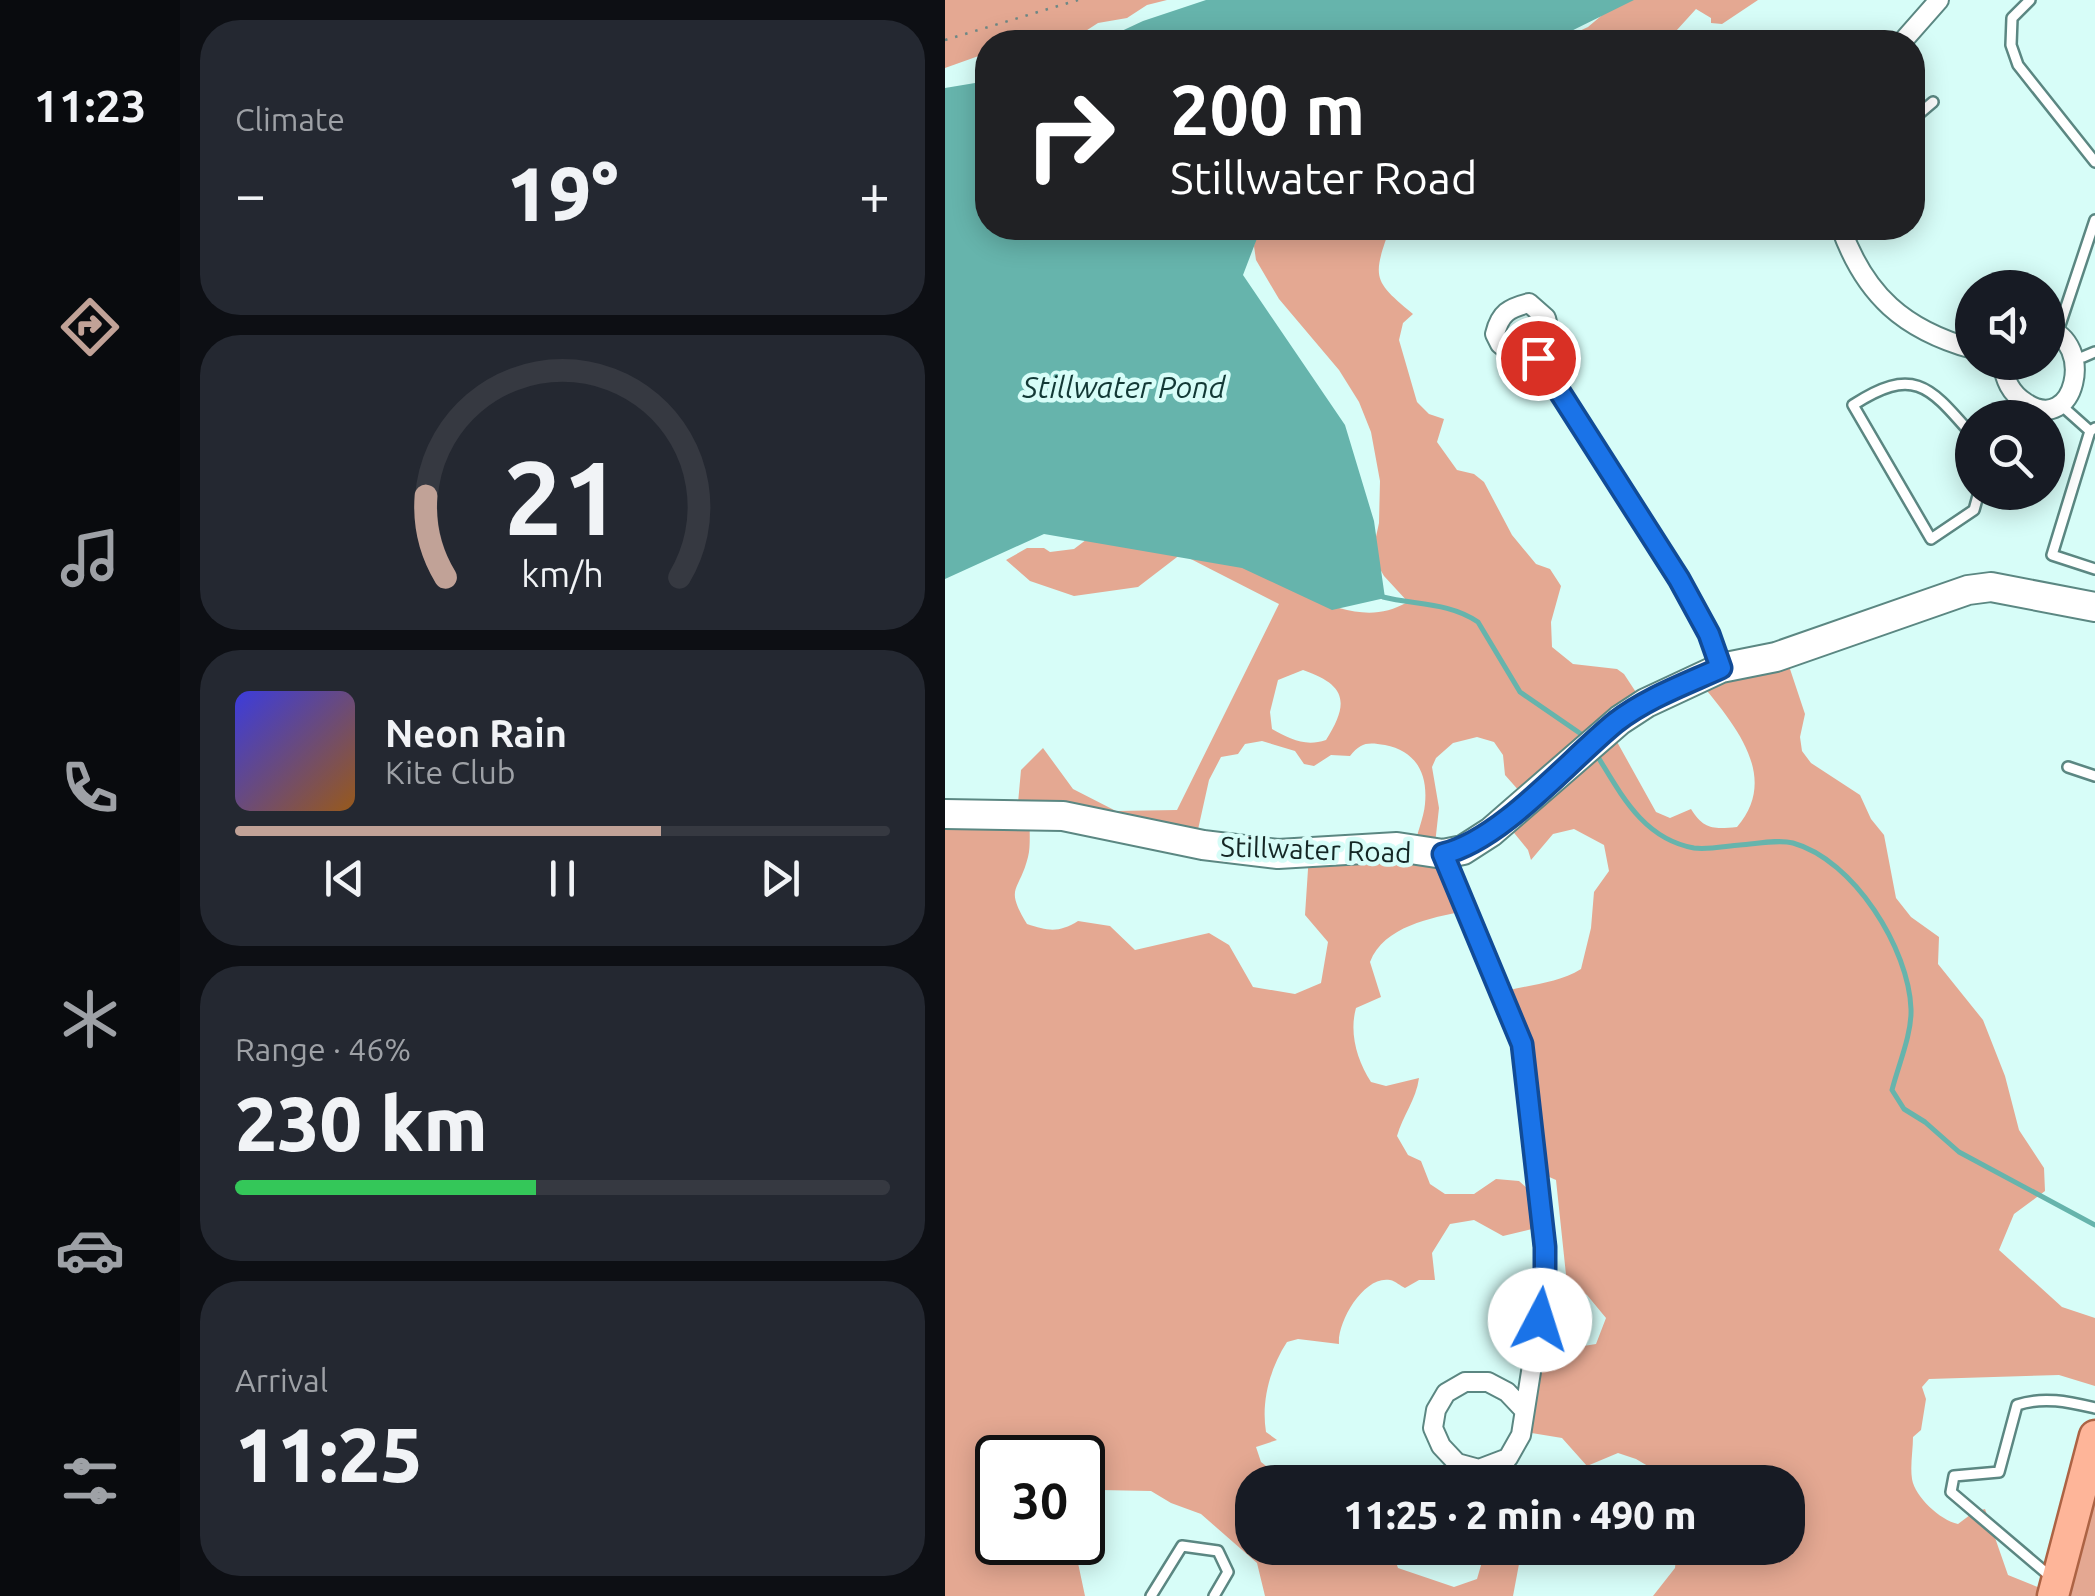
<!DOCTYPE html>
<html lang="en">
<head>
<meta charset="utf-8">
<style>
  :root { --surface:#171b24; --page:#242831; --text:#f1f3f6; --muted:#9ea1a6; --line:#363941; --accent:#c1a297 }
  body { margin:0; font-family:Ubuntu,sans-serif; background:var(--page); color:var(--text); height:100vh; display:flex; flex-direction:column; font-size:38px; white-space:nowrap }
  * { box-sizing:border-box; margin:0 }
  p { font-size:32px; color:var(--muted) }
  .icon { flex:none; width:55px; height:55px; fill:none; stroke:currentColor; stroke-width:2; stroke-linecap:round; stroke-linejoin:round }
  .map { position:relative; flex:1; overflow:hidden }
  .drawer { display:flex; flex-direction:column; gap:20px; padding:20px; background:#0d0f14; width:765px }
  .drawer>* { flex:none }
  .top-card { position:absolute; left:30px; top:30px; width:950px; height:210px; border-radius:40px; box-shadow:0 5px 25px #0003; background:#202124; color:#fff; overflow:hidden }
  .tools { position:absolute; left:1010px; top:270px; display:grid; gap:20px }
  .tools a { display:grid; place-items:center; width:110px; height:110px; border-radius:50%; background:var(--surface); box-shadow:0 5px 25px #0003; font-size:50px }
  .speed { position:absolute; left:30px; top:1435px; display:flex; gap:20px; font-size:50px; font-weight:700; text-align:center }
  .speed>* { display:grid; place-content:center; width:130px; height:130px; border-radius:50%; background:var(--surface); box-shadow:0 5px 25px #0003; line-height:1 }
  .speed .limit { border:5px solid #111; border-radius:15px; background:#fff; color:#111 }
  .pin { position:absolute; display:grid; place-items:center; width:85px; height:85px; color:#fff; margin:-42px; border:5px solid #fff; border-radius:50%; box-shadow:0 2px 10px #0007 }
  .me { position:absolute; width:110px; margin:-55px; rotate:5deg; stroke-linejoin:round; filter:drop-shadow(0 0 8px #0008) }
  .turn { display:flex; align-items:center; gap:35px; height:210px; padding:0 30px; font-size:45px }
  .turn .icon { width:130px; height:130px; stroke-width:2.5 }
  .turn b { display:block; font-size:70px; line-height:85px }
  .big { font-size:75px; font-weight:800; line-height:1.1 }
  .drawer .tile { flex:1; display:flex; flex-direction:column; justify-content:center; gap:15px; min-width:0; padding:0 35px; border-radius:40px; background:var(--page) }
  .drawer .dial { align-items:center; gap:0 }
  .dial svg { height:260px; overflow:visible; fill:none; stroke:var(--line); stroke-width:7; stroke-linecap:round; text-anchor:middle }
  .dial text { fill:var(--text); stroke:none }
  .song { display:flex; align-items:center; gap:30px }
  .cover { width:120px; height:120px; border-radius:15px; background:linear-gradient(135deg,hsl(240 70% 55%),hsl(30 70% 35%)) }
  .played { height:10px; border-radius:5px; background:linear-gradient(90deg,var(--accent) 65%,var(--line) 65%) }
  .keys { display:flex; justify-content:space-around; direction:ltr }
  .heat { display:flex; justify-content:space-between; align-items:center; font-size:55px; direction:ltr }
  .charge { height:15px; border-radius:8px; background:linear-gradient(90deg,#34c759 46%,var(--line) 0) }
  .trip { position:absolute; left:290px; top:1465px; width:570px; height:100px; border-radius:40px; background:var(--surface); box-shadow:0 5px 25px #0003; font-weight:800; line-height:100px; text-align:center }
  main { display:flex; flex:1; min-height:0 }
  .dock { display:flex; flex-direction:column; width:180px; justify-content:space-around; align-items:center; background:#090b0e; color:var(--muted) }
  .dock .icon { width:70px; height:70px }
  .dock .active { color:var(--accent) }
  .dock b { font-size:45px; color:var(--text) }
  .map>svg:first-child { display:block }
  .forest { fill:#e4a892; fill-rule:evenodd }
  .water { fill:#66b4ac }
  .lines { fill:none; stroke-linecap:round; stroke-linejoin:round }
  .stream { stroke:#66b4ac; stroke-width:5 }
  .lane-casing { stroke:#5b8782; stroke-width:14 }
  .street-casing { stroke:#5b8782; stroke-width:22 }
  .secondary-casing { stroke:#5b8782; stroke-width:32 }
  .primary-casing { stroke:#ac6344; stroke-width:35 }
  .path { stroke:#6d8885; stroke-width:2.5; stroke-dasharray:2.5 8; stroke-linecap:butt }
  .lane { stroke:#fff; stroke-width:9 }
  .street { stroke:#fff; stroke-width:18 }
  .secondary { stroke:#fff; stroke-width:28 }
  .primary { stroke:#feb599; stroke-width:30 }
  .route-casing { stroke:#114b97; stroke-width:25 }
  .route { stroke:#1a73e8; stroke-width:18 }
  .labels { text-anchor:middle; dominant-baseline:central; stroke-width:9; stroke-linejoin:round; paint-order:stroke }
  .street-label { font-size:28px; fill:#152725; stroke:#d7fdf8 }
  .water-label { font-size:30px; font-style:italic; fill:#133936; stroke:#d7fdf8 }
</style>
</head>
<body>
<main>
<nav class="dock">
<b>11:23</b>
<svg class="icon active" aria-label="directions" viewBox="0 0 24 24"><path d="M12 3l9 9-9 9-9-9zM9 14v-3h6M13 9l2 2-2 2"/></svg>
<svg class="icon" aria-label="music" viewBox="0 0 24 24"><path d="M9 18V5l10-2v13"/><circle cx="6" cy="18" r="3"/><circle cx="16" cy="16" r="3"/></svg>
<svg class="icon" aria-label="phone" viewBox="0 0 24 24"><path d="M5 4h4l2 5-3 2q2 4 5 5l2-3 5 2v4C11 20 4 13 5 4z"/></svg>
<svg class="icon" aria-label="climate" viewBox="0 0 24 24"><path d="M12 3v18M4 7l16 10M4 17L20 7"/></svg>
<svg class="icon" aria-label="car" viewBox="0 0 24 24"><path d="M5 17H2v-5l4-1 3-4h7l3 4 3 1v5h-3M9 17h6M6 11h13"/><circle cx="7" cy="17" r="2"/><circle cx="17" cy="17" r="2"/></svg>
<svg class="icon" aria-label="filters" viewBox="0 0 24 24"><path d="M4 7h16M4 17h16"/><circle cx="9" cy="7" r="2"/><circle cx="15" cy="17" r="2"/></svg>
</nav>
<section class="drawer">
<div class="tile"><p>Climate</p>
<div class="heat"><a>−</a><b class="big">19°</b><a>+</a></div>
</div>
<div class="tile dial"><svg viewBox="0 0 100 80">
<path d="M14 69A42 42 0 1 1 86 69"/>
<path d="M14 69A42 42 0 0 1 8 44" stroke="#c1a297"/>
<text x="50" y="56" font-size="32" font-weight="700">21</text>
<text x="50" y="72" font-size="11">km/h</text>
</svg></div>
<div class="tile">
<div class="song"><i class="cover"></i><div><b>Neon Rain</b><p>Kite Club</p></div></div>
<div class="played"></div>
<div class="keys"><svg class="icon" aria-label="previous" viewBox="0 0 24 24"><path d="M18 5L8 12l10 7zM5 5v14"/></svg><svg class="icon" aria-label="pause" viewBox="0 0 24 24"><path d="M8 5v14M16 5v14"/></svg><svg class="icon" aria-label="next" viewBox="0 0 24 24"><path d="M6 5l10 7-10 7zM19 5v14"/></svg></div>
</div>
<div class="tile"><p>Range · 46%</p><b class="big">230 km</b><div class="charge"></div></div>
<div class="tile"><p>Arrival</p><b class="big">11:25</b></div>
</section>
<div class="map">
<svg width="1150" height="1596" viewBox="0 0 1150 1596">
  <rect width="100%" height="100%" fill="#d7fdf8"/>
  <g class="forest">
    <polygon points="0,0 222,0 202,5 182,18 153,23 136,34 96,42 42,42 42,53 0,68"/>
    <polygon points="675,0 813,0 777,24 766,23 766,18 751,9 721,42 638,42 634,40 627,42 630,38 628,34 643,27"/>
    <path d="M 313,228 L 445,228 C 427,278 428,281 468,314 L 458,323 L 454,340 L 472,402 L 484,414 L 499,419 L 492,442 L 512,470 L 529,474 L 539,482 L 567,535 L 591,564 L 605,569 L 616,586 L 606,622 L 607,647 L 628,664 L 672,669 L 679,674 L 700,706 L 666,731 L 711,812 L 725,818 L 746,809 C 759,830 769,829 792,827 C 836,776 788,723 754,681 L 841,657 L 860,714 L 855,737 L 857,751 L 866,763 L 915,795 L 926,819 L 939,835 L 951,898 L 966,917 L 994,937 L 993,964 L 1038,1020 L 1060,1076 L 1074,1130 L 1099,1168 L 1100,1191 L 1069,1214 L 1054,1250 L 1117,1307 L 1150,1318 L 1150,1386 L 1114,1375 L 984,1379 L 977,1387 L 981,1399 L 976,1430 L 968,1437 C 968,1450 965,1466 967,1479 C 970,1497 995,1520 1013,1524 L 1029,1512 L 1040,1509 L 1063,1575 L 1105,1592 L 1150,1427 L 1150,1596 L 708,1596 L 730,1568 L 732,1548 L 842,1548 L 842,1482 L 730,1482 L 691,1459 L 673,1453 L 642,1466 L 617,1438 L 574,1431 L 594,1340 L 626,1348 L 651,1344 L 661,1318 L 642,1295 L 622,1284 L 611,1180 L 593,1172 L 561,991 C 587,984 614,983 636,969 L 646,928 L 649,892 L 664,871 L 659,845 L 629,829 L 608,834 L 586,860 L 583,850 L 561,823 L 583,801 L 560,775 L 558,755 L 549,742 L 532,737 L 508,743 L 491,758 L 487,767 L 494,808 L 489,853 L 520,911 C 486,918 439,926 425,962 L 436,997 L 411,1008 C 404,1033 412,1060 426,1082 L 441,1086 L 474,1078 C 471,1100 458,1115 452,1136 L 463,1155 L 476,1161 L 485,1184 L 500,1194 L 529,1194 L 551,1179 L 574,1181 L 596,1201 L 599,1226 L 558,1236 L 529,1220 L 505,1224 L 487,1253 L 490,1280 L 474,1280 L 460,1288 C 455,1286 451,1281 445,1280 C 419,1275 392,1322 394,1344 L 353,1339 L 342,1342 C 325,1368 316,1401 321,1432 L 332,1440 L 311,1447 L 316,1462 L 341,1482 L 308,1482 L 308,1548 L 446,1548 L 453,1568 L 509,1587 L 532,1579 L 541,1548 L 577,1548 L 568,1596 L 320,1596 L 312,1563 L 256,1514 L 226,1503 L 206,1491 L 155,1490 L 142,1511 L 138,1536 L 138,1458 L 52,1458 L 52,1542 L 137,1543 L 133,1563 L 140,1596 L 0,1596 L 0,816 L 72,814 L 76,770 L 98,748 L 128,789 L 171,811 L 232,810 L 334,604 L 236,554 L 193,587 L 129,596 L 85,581 L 61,560 L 82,548 L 99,548 L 105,552 L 129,549 L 158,527 L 257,533 L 394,608 C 420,615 439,615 463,602 L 439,576 L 427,555 L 434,523 L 435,481 L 426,432 L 414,402 L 394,370 L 334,299 L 311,260 L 309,246 ZM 358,670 C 401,685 405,702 381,740 C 360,747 345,739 327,729 L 325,712 L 333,680 ZM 317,741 L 350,751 L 359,764 L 369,766 L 386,755 L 405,756 C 416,742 423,742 440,745 C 470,751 483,772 480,804 C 479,818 471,834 469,851 L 364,854 L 360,915 L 383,942 L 376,983 L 350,994 L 308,987 L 284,945 L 264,933 L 190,950 L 165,926 L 133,921 C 114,933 103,931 82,924 C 59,886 74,893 83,857 C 86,845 84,830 85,817 L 250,843 L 264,780 L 276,757 L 293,754 L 300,744 Z"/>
  </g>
  <g class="water">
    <polygon points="261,0 689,0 604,42 153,42 198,21"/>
    <polygon points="42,81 42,228 316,228 298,275 400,425 429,521 440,598 387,610 297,568 99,534 0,579 0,88"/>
  </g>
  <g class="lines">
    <g class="stream">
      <path d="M 438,597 C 469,605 504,602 533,622 L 575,692 L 639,736"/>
      <path d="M 653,757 C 677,796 699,839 749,848 C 763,850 781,846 795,845 C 811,844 833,839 848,843 C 909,860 964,949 966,1009 C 967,1034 953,1066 947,1090 L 959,1109 L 980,1122 L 1014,1152 L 1150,1225"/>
    </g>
    <defs>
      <g id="lane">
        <polyline points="1085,0 1067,18 1066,45 1073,65 1150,162"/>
        <polyline points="968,119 988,102"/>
        <polyline points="1113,331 1150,220"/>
        <polyline points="1138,357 1150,352"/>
        <polyline points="1117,406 1145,431"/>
        <polyline points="1150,428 1145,431 1107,555 1150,569"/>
        <path d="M 1028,436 C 985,387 970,365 908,405 L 986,539 L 1029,510 L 1034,492"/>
        <polyline points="1123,767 1150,776"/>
        <path d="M 1106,1577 L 1006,1492 L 1009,1476 L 1054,1472 L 1072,1405 C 1099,1396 1124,1402 1150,1408"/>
        <polyline points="206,1596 237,1546 273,1551 283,1572 269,1596"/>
      </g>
      <g id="street">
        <polyline points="957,42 994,0"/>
        <path d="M 896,228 C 920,295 959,330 1028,349"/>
        <path d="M 584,303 L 601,318 L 606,339 L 593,358 L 572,358 L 555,344 L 550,334 C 555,313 564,308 584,303 Z"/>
        <polyline points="593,358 733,579 764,634 776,668"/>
        <path d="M 1057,362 C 1060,380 1065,393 1081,403 C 1131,435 1150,342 1102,329"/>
        <polyline points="498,854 577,1045 599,1247 600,1283 576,1435 563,1458 534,1469 512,1463 496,1446 488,1428 491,1410 501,1393 520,1382 543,1382 562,1392 579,1410"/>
      </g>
      <polyline id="secondary" points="0,814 118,816 258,845 333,854 452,847 498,854 518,850 546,832 675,720 701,703 776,668 831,657 1023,590 1046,587 1150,607"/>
      <polyline id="primary" points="1108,1596 1150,1436"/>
    </defs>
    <use href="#lane" class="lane-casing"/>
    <use href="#street" class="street-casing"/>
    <use href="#secondary" class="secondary-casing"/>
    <use href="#primary" class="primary-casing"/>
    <polyline class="path" points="0,40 133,0"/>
    <use href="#lane" class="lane"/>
    <use href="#street" class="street"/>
    <use href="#secondary" class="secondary"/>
    <use href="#primary" class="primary"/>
  </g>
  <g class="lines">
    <defs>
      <path id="route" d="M 593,358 L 734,579 L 764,634 L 776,668 C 741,684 702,698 671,722 C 623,761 557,840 498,854 L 577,1044 L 600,1247 L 600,1283 L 595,1320"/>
    </defs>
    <use href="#route" class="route-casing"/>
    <use href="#route" class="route"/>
  </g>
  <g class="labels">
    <g class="street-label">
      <text transform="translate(371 849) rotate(2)">Stillwater Road</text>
    </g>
    <g class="water-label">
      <text x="179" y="387">Stillwater Pond</text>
    </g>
  </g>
</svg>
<div class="tools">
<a><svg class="icon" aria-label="sound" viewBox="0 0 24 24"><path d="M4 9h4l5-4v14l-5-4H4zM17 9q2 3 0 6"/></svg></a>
<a><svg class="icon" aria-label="search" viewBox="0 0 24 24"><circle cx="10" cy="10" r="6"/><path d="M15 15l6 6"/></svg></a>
</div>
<div class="speed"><div class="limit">30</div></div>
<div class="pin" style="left:593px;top:358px;background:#d93025"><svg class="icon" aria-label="arrive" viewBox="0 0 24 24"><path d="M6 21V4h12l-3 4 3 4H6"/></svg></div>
<svg class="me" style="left:595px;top:1320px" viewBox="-20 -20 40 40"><circle r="19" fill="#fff"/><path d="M0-13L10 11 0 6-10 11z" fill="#1a73e8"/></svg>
<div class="trip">11:25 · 2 min · 490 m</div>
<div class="top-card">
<div class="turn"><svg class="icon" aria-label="right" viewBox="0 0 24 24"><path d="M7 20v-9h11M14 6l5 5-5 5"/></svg><div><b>200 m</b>Stillwater Road</div></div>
</div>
</div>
</main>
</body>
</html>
